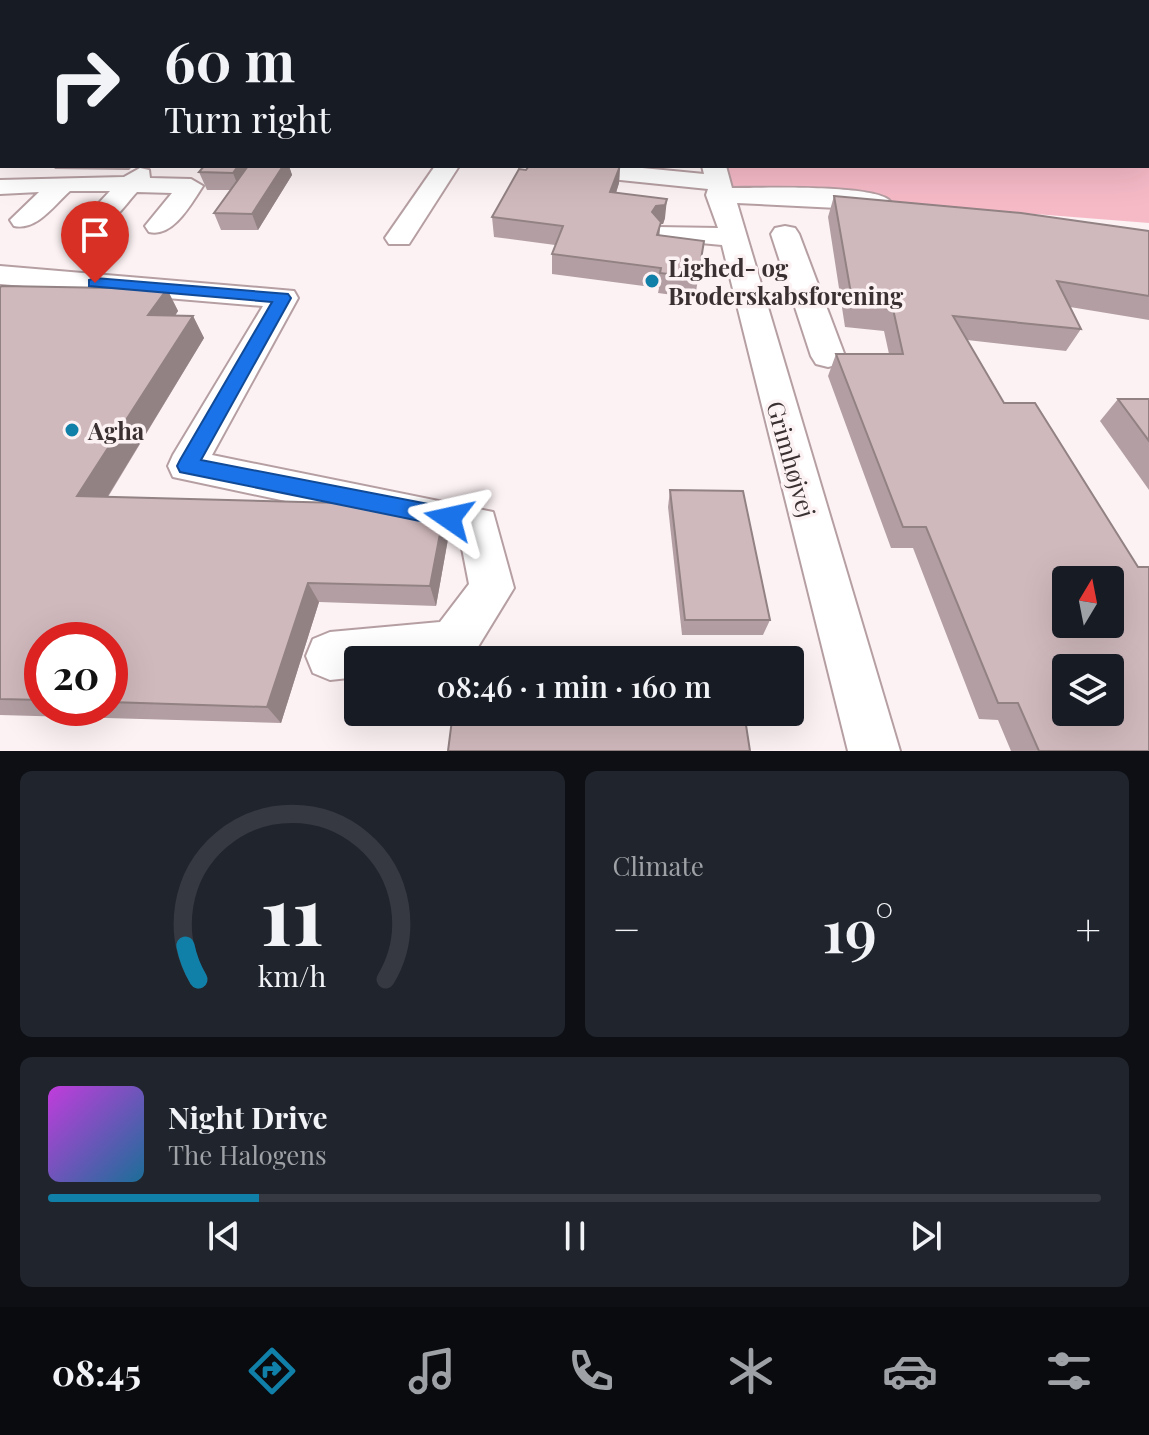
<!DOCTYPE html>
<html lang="en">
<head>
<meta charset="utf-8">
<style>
  :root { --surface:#171b24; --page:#20242c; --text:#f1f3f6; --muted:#9ea1a6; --line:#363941; --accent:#1180a8 }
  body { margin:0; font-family:"Playfair Display",serif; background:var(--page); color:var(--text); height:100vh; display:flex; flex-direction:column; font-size:30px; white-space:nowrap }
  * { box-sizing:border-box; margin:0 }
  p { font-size:26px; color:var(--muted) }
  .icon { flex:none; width:44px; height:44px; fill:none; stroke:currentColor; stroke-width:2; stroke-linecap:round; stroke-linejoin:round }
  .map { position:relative; height:751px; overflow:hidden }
  .drawer { display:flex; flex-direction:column; gap:20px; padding:20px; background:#0d0f14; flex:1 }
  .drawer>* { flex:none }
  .hud { position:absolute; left:0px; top:0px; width:1150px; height:168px; box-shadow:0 8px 32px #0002; background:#171b24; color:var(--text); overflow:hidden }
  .needle { width:52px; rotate:10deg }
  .controls { position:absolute; left:1052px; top:566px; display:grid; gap:16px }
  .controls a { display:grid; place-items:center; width:72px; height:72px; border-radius:8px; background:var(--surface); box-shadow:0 8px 32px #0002; font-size:40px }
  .speed { position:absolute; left:24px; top:622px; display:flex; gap:16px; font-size:40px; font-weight:700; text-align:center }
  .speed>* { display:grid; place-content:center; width:104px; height:104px; border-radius:50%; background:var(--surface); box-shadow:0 8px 32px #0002; line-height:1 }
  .speed .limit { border:12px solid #d22; background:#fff; color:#111 }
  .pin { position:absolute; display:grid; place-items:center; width:68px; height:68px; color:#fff; margin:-82px -34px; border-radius:50% 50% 50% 0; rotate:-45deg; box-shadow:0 0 8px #0007 }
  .pin .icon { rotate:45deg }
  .me { position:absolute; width:88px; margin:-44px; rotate:281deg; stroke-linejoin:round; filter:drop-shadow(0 0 6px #0008) }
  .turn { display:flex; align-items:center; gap:28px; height:168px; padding:0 32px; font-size:36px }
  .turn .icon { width:104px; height:104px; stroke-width:2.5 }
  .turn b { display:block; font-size:56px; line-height:68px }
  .big { font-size:60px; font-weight:600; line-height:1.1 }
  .drawer .tile { flex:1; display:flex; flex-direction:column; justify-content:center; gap:12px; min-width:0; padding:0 28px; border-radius:12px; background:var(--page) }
  .drawer .dial { align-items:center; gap:0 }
  .dial svg { height:208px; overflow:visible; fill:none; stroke:var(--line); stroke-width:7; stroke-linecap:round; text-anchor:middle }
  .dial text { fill:var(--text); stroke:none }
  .song { display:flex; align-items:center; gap:24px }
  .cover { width:96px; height:96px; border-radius:12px; background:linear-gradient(135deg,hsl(290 70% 55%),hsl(200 70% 35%)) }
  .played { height:8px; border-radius:4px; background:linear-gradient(90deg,var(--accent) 20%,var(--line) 20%) }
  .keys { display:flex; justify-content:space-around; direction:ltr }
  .heat { display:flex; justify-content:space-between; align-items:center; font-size:44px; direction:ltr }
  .drawer .tiles { flex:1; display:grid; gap:20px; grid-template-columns:1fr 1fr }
  .tile:last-child { grid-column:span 2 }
  .trip { position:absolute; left:344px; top:646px; width:460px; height:80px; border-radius:8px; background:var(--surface); box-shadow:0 8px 32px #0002; font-weight:600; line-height:80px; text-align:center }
  .tabs { display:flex; height:128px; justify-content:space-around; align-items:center; background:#090b0e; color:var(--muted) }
  .tabs .icon { width:56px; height:56px }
  .tabs .on { color:var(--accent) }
  .tabs b { font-size:36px; color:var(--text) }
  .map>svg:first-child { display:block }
  .green { fill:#f6bac7 }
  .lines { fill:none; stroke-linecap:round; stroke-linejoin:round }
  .minor-casing { stroke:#b69fa3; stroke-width:4 }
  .path { stroke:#b8aeb0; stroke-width:3; stroke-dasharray:4 2; stroke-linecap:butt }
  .minor { fill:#fff; fill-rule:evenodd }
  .wall { fill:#b39fa3; fill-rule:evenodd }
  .shaded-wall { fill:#928284 }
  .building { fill:#d0b9bd; stroke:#928284; stroke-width:2; fill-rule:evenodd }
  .route { fill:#1a73e8; stroke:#114b97; stroke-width:2 }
  .poi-dot { fill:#1180a8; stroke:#fcf2f4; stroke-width:3 }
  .labels { text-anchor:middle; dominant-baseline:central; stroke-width:7; stroke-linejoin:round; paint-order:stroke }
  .poi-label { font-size:24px; font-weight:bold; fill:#3a3032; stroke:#fcf2f4; text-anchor:start }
  .street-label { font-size:24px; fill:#3a3032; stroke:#fcf2f4 }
</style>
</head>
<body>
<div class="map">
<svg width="1149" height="751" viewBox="0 0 1149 751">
  <rect width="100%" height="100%" fill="#fcf2f4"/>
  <polygon class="green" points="245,0 1149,0 1149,223 836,198 719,195 714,166 1148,166 1148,2 243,2"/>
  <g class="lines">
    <defs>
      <g id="minor">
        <polygon points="207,0 225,0 206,2"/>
        <polygon points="675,0 706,0 674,2"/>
        <polygon points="435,166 459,166 409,244 389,244 385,238"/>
        <path d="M 540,166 L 622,166 L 704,174 L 702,166 L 726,166 L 732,188 C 758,188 879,184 891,202 L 878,210 L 737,203 L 900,751 L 848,751 L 722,245 L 657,239 L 653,233 L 657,227 L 718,228 L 706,195 L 708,189 L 552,173 Z"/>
        <path d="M 140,168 L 149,170 L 150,178 L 191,179 L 203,186 C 191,204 173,238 149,232 L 145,226 L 172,193 L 137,192 C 122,208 108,233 85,228 L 81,222 L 110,191 L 70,191 C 54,205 37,231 14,226 L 10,220 L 39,192 L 0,194 L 0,180 L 124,177 Z"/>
        <polygon points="785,226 795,228 799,234 845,356 840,364 828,367 816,364 811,356 771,234 775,228"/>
        <polygon points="0,266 294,291 298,298 212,455 493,512 514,588 470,660 358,660 358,677 330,680 313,673 306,656 313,639 330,632 440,622 469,584 460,538 173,477 168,466 173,455 263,306 0,284"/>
      </g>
    </defs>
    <use href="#minor" class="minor-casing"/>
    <g class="path">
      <polyline points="645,0 649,2"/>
      <polyline points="987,0 991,2"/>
      <polyline points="1013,0 1016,2"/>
    </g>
    <use href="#minor" class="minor"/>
  </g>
  <g class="wall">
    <polygon points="53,166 133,166 129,170 55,169"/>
    <polygon points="204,166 289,166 292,175 258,230 221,230 214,213 231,190 207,190 199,172"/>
    <polygon points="620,166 619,183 616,193 665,218 663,224 660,224 659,235 704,241 695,298 658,293 659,288 552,274 552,254 555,245 494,237 492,217"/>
    <polygon points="834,196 1149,231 1149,320 1070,307 1081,329 1066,351 967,340 1149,751 1011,751 998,720 979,719 913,548 891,548 828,376 836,354 889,354 884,331 845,327 828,217"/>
    <path d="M 0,287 L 167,289 L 178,311 L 175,316 L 193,316 L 204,338 L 108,497 L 448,539 L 436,606 L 319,602 L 281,723 L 0,715 ZM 42,640 L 110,640 L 110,708 L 42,708 Z"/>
    <polygon points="1118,399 1149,399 1149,490 1100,421"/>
    <polygon points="670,490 770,620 763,635 682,635 668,507"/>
  </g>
  <g class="shaded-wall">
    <polygon points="2,101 2,120 0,122 0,102"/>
    <polygon points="238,166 257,166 240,191 233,173"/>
    <polygon points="283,166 289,166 292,175 258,230 252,214"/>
    <polygon points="620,166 619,183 610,212 610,192"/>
    <polygon points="667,199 665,218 663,224 660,224 659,242 652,212 656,206"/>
    <polygon points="167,289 178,311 160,337 148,315"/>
    <polygon points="193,316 204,338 95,517 77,496"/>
    <polygon points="443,518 448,539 436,606 430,586"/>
    <polygon points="308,583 319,602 281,723 267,707"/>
  </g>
  <g class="building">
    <polygon points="2,52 2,101 0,102 0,53"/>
    <polygon points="204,166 238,166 233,173 199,172"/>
    <polygon points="248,166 283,166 252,214 214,213"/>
    <polygon points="529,166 620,166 610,192 667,199 665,205 656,206 652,212 661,222 657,235 704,241 698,278 660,273 661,268 552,254 563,226 492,217 519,169 526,170"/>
    <path d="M 834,196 L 1021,213 L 1149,231 L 1149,296 L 1057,281 L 1081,329 L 953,316 L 1004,403 L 1035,403 L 1138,567 L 1149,567 L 1149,751 L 1039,751 L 1018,703 L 998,703 L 926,527 L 903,527 L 836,354 L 903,354 L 893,309 L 853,305 ZM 1066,580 L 1110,580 L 1110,624 L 1066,624 ZM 1066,668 L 1110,668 L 1110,712 L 1066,712 Z"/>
    <polygon points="2,286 167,289 148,315 193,316 77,496 380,504 443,518 430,586 308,583 267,707 110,702 110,640 42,640 42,700 0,699 0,287"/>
    <polygon points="1118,399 1149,399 1149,441"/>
    <polygon points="670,490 743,491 770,620 685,620"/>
    <polygon points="453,712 744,712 750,751 448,751"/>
  </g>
  <polygon class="route" points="95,278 288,294 291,298 201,460 449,508 456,511 460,518 456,524 449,527 180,472 177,466 180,460 272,302 89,286 89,280"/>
  <g class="poi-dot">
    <circle cx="652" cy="281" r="8"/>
    <circle cx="72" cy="430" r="8"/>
  </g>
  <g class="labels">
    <g class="poi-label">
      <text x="668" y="267">Lighed- og<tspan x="668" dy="28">Broderskabsforening</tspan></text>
      <text x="88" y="430">Agha</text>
    </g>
    <g class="street-label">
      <text transform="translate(792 459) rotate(74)">Grimhøjvej</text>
    </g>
  </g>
</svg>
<div class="controls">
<a><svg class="needle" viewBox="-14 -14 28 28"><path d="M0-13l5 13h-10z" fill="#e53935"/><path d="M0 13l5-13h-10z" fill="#9ea1a6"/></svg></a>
<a><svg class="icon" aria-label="layers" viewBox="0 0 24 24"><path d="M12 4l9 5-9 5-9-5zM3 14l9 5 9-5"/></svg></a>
</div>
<div class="speed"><div class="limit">20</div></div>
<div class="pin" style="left:95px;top:283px;background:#d93025"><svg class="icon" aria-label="arrive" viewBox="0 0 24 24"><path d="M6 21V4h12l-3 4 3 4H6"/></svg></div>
<svg class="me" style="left:449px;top:518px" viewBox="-20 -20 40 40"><path d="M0-17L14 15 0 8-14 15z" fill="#1a73e8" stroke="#fff" stroke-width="4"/></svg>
<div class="trip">08:46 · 1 min · 160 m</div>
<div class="hud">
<div class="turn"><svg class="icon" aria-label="right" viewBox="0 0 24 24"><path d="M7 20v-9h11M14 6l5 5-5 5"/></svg><div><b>60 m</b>Turn right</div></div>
</div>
</div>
<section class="drawer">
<div class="tiles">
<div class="tile dial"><svg viewBox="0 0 100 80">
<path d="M14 69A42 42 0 1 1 86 69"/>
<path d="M14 69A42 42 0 0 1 9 56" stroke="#1180a8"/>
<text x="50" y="56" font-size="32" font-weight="700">11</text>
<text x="50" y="72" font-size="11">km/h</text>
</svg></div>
<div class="tile"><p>Climate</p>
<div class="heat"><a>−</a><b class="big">19°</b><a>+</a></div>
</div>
<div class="tile">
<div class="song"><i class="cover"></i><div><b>Night Drive</b><p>The Halogens</p></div></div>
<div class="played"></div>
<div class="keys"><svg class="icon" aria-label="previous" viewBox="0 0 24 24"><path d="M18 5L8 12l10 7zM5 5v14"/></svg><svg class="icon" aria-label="pause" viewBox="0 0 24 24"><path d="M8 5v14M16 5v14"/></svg><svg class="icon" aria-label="next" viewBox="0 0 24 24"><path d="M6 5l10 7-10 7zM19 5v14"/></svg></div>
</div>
</div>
</section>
<nav class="tabs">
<b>08:45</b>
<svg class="icon on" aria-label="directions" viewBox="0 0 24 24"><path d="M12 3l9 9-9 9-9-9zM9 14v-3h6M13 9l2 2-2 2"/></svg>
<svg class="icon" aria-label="music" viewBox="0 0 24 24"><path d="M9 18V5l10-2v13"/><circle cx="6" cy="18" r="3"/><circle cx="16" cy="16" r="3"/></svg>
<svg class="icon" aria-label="phone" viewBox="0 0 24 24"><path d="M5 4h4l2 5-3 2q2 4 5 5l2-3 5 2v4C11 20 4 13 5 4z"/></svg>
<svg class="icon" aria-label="climate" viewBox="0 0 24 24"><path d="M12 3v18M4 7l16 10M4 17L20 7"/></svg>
<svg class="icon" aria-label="car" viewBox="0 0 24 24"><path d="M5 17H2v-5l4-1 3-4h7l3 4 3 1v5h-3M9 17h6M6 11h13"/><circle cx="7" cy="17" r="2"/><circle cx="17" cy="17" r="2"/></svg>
<svg class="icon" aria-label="filters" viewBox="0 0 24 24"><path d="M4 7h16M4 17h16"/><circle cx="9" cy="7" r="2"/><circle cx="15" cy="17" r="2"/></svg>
</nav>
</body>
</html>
